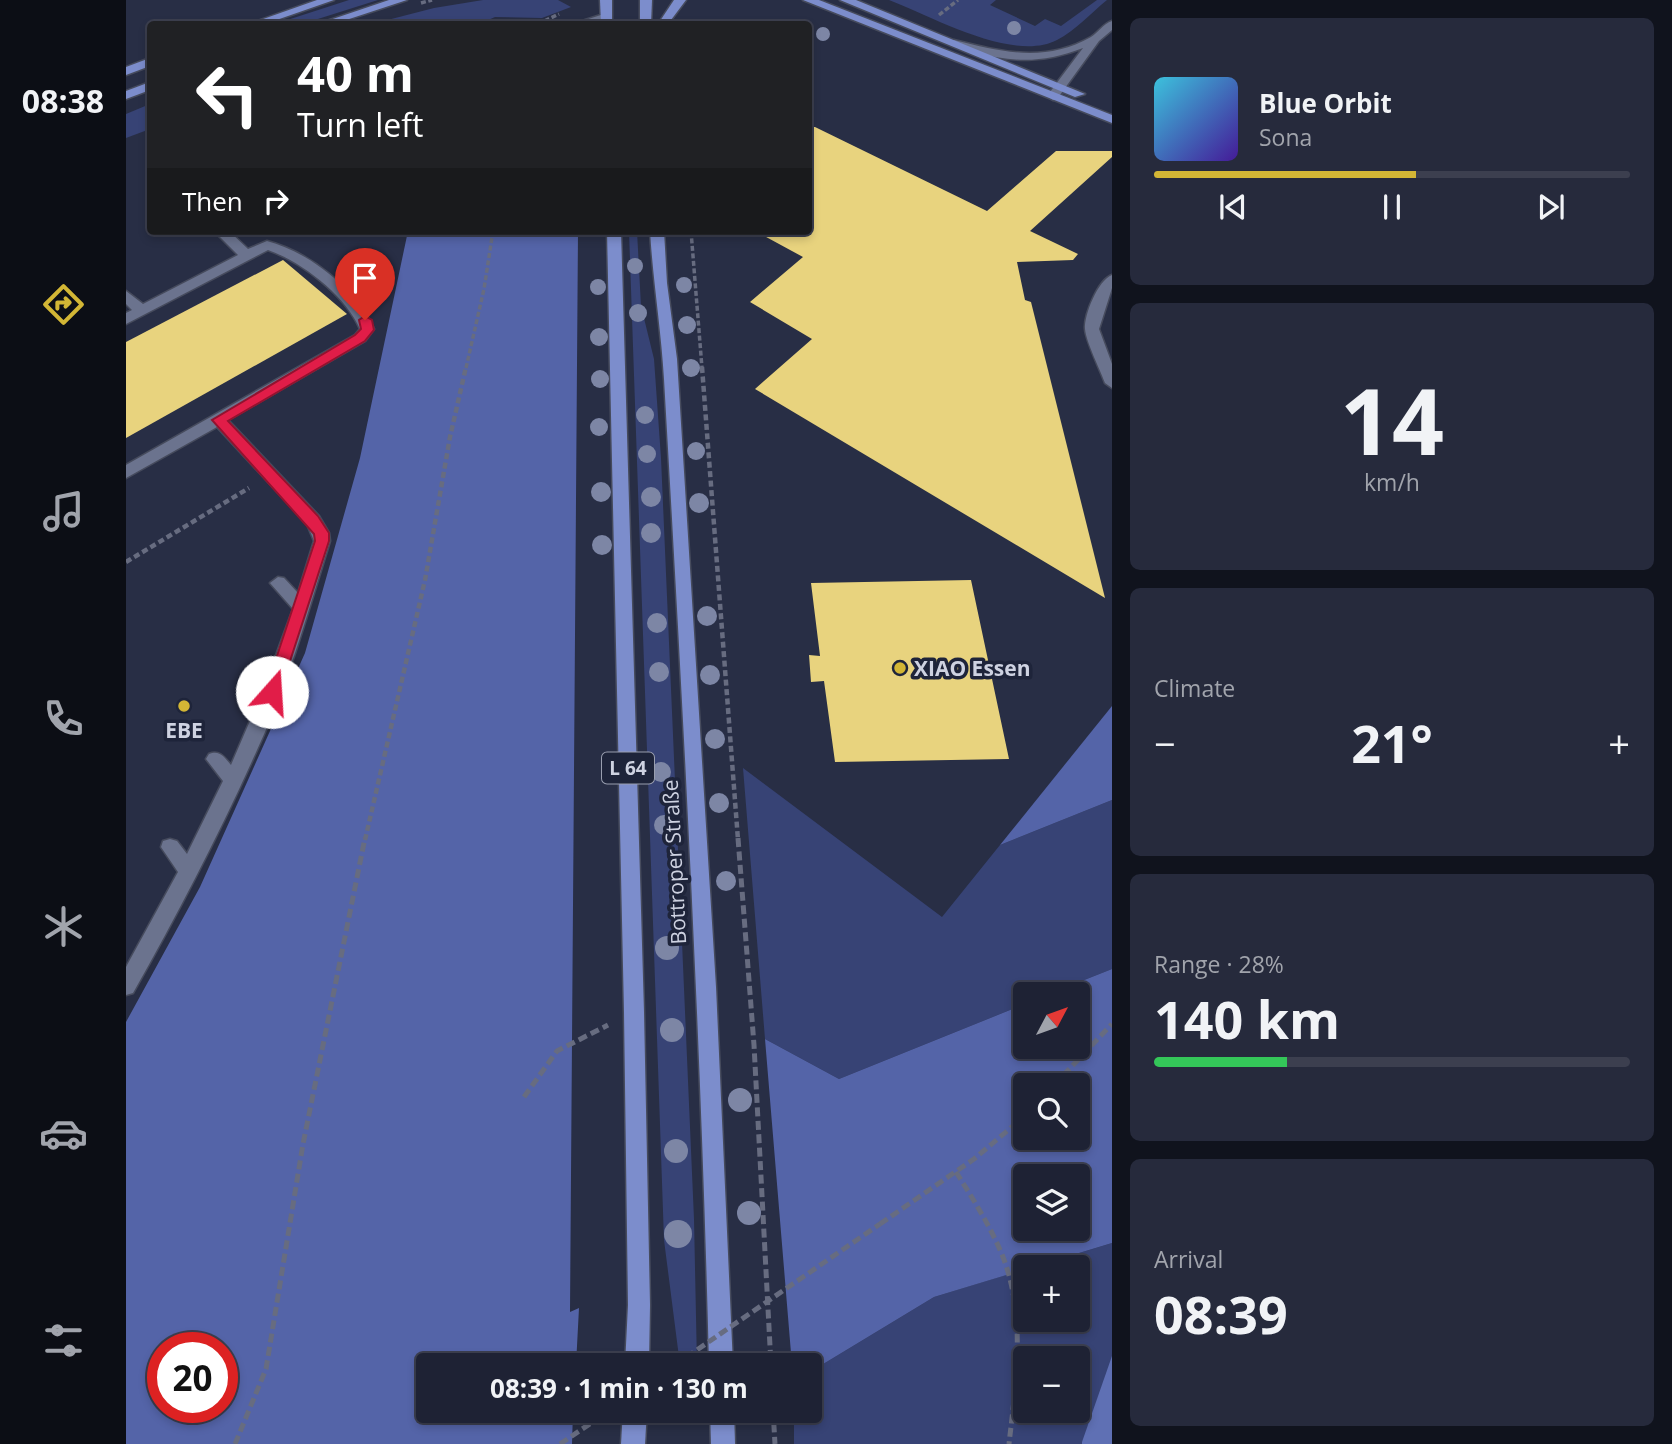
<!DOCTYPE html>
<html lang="en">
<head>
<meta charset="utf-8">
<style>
  :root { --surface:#1e2234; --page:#262a3c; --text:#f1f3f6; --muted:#a1a4ac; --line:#3c3f4f; --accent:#d3b635 }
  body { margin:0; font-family:"Open Sans",sans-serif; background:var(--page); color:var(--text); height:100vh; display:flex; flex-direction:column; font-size:26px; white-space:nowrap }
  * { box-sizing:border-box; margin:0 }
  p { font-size:23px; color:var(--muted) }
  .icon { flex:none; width:38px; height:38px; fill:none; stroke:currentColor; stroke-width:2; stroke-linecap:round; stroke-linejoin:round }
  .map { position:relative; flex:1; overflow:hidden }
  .details { display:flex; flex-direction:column; gap:18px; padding:18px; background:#10131d; width:560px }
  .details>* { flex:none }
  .banner { position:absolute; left:21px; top:21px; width:665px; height:214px; border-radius:7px; box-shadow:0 4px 10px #0003,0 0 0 2px var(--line); background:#202124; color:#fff; overflow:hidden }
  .needle { width:46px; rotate:49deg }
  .buttons { position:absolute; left:887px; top:982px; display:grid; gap:14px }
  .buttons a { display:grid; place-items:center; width:77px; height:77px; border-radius:7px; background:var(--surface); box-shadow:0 4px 10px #0003,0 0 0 2px var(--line); font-size:35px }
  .speed { position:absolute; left:21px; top:1332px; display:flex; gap:14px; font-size:35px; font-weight:700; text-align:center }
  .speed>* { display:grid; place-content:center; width:91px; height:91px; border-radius:50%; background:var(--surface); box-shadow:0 4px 10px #0003,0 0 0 2px var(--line); line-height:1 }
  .speed .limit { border:10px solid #d22; background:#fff; color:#111 }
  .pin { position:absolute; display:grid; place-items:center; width:60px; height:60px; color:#fff; margin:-72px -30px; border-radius:50% 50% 50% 0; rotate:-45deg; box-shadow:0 0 7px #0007 }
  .pin .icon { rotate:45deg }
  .me { position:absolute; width:77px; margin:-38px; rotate:19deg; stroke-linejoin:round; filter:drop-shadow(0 0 5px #0008) }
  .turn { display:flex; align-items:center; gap:24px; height:147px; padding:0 35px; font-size:32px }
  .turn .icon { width:91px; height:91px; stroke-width:2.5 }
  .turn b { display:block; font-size:49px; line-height:60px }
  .then { display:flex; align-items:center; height:66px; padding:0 35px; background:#0003; gap:14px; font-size:26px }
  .big { font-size:52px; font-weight:700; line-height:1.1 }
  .details .widget { flex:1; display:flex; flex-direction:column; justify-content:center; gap:10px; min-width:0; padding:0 24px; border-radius:10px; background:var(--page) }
  .details .dial { align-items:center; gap:0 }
  .dial b { font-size:91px; line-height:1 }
  .song { display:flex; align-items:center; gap:21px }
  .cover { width:84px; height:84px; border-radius:10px; background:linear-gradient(135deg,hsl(190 70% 55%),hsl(260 70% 35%)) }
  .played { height:7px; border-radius:4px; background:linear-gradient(90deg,var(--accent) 55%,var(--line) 55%) }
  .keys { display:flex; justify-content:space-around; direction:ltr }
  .heat { display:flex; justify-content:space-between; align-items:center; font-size:38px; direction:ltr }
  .charge { height:10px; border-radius:5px; background:linear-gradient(90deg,#34c759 28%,var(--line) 0) }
  .trip { position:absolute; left:290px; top:1353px; width:406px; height:70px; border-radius:7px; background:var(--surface); box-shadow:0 4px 10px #0003,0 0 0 2px var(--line); font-weight:700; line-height:70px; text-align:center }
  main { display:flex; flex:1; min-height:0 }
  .menu { display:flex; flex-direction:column; width:126px; justify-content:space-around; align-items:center; background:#0c0e15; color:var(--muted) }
  .menu .icon { width:49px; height:49px }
  .menu .selected { color:var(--accent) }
  .menu b { font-size:32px; color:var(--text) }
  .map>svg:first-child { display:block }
  .green { fill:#374375; fill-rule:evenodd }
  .forest { fill:#5464a8; fill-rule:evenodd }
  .water { fill:#5f70b4 }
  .building { fill:#e8d37e }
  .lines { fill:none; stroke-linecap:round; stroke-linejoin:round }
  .minor-casing { stroke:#464b5d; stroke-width:3 }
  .major-casing { stroke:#464b5d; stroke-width:3 }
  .path-far2 { stroke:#676c80; stroke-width:3.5; stroke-dasharray:5 2.5; stroke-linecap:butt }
  .path-far1 { stroke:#676c80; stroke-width:4.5; stroke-dasharray:6 3.5; stroke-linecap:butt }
  .path { stroke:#676c80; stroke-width:5; stroke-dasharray:9 4.5; stroke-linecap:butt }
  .minor { fill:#6b738e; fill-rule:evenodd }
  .major { fill:#7c8dcc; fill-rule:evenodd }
  .path-bridge { stroke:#676c80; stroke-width:5; stroke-dasharray:9 4.5; stroke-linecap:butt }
  .tree { fill:#7d86a5 }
  .route { fill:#e11d48; stroke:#92132f; stroke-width:2 }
  .poi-dot { fill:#d3b635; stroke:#1e243a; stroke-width:2.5 }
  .labels { text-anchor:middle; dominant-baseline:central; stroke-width:7; stroke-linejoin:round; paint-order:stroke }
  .shield { fill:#1e243a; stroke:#999eaf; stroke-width:2 }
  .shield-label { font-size:19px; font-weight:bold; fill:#ced2e1 }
  .poi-label { font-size:21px; font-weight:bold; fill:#ced2e1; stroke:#1e243a; text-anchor:start }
  .street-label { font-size:21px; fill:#ced2e1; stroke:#1e243a }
</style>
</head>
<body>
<main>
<nav class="menu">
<b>08:38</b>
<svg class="icon selected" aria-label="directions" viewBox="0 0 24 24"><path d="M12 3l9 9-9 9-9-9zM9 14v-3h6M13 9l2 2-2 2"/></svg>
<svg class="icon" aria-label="music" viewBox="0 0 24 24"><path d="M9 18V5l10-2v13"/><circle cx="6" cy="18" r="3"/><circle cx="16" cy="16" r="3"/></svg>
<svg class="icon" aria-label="phone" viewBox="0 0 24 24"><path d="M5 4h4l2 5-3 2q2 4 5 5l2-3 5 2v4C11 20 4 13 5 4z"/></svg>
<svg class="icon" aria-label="climate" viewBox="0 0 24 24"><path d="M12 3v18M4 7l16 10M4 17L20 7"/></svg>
<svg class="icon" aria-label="car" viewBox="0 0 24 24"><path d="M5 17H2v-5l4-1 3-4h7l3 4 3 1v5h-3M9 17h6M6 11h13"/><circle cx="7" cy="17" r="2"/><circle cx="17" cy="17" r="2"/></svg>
<svg class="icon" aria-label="filters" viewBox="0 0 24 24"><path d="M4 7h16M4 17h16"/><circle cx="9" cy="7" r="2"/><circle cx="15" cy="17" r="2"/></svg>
</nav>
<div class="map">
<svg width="986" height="1444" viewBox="0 0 986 1444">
  <rect width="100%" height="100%" fill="#282e45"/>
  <g class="green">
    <polygon points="223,0 252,0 176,24 149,24"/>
    <polygon points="357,0 432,0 445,7 416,18 369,17 353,24 246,24 308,8"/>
    <path d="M 763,0 L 870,0 L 864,5 L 909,26 L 919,19 L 935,26 L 971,0 L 981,0 C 965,13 949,31 931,40 C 887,63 805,16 763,0 Z"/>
    <polygon points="24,104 24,129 0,138 0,114"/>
    <polygon points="503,231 511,231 515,306 528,359 535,458 568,1219 571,1365 554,1365 538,1240"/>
    <polygon points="617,768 816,917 874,845 986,800 986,969 923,994 900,994 899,1004 713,1079 639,1039"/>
    <path d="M 986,1243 L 986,1444 L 668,1444 L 668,1411 L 684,1410 L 684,1372 L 808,1297 L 899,1269 L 900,1320 L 952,1320 L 952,1267 L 907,1267 ZM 900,1358 L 952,1358 L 952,1410 L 900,1410 Z"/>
  </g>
  <g class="forest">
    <path d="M 282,231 L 452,231 L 444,1312 L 453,1308 L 450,1365 L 303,1365 L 303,1410 L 447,1411 L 446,1444 L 0,1444 L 0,1022 L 74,887 L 179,653 L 234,458 ZM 37,1348 L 96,1348 L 96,1407 L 37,1407 Z"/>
    <polygon points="986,706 986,800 874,845"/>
    <path d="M 986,969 L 986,1243 L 808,1297 L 684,1372 L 684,1365 L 666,1365 L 639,1039 L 713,1079 L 899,1004 L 900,1046 L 952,1046 L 952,994 L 923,994 ZM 900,1085 L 952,1085 L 952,1138 L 900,1138 ZM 900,1176 L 952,1176 L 952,1228 L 900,1228 Z"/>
  </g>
  <polygon class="water" points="986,1356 986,1444 956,1444 956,1442"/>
  <g class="building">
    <polygon points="682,127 689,127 861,211 930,151 986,151 986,157 904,231 952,254 947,260 891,262 899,300 905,302 979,598 629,389 686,339 624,302 677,257 629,231 682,231"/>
    <polygon points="157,260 221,314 0,438 0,342"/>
    <polygon points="845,580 883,759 709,762 698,681 685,682 683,655 694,656 685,583"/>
  </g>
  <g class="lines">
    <defs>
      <g id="minor">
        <polygon points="481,13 485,14 485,18 464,24 447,24"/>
        <path d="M 986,21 L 986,30 L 973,41 L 931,99 L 927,100 L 921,96 L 957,48 C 918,63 888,63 848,52 C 839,50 829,48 822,43 L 828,40 C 876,52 919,63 965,37 C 973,32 977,24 986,21 Z"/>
        <path d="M 88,231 L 103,231 L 122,249 L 141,241 C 183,252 230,289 248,329 L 239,341 L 102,420 L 193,516 L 203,533 L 204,541 C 184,605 166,671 139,732 C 100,821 55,908 7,993 L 0,995 L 0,967 L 52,872 L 35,847 L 37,841 L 44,839 L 51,841 L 61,854 L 97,781 L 80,759 L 83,754 C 94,750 98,757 105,765 L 136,693 L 118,672 L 121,667 L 127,665 L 142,677 L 167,609 L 144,583 L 152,577 L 158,578 L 172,593 L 188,541 L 181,524 L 91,427 L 0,478 L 0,465 L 229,335 L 234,329 C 219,295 176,262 142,250 L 0,324 L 0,313 L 6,310 L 0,304 L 0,291 L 17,304 L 112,255 Z"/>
        <path d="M 986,275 L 986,288 L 973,329 L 986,364 L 986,388 L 979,383 C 974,369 960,342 959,329 C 958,315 972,280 986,275 Z"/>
      </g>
      <g id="major">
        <polygon points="191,0 208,0 139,24 123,24"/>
        <polygon points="263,0 281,0 208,24 192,24"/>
        <polygon points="474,0 486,0 486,24 475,24"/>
        <polygon points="514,0 526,0 525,24 514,24"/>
        <polygon points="548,0 560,0 542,24 532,24"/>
        <polygon points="677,0 693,0 986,115 986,123"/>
        <polygon points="714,0 730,0 959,94 949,97"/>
        <polygon points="24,58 24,66 0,75 0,67"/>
        <polygon points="24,82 24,90 0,99 0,91"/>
        <polygon points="481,231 495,231 518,1012 524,1305 523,1365 499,1365 502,1305 498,1012"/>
        <path d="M 524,231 L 538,231 L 541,283 L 551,359 L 590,987 L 607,1365 L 583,1365 C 575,1036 557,707 538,379 C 535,329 527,281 524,231 Z"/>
        <polygon points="497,1410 521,1410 519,1444 495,1444"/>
        <polygon points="584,1410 608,1410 609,1444 585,1444"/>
      </g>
    </defs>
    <use href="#minor" class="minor-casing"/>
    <use href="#major" class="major-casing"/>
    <g class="path-far2">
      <polyline points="295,3 306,0"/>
      <polyline points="813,15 832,0"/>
      <polyline points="412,24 433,14"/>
      <polyline points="565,231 576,368"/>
      <polyline points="340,368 358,289 367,231"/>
    </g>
    <g class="path-far1">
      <polyline points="576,367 612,840"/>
      <polyline points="0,562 123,488"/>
      <polyline points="239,840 299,580 324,437 340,367"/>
    </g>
    <g class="path">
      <polyline points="612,838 628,1045 645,1365"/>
      <polyline points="928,1085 986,1024"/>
      <polyline points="398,1097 431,1051 482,1025"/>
      <path d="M 830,1172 C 847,1199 865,1227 877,1257 C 900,1317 890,1382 883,1444"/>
      <polyline points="754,1224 848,1159 900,1115"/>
      <polyline points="647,1410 649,1444"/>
      <polyline points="109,1444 140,1369 177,1144 239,838"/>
      <polyline points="434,1444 480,1413"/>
    </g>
    <use href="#minor" class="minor"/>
    <use href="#major" class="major"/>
    <polyline class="path-bridge" points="549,1365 754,1224"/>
  </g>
  <g class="tree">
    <circle cx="888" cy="28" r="7"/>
    <circle cx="697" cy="34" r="7"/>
    <circle cx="509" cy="266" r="8"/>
    <circle cx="558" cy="285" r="8"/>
    <circle cx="472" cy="287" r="8"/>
    <circle cx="512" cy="313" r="9"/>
    <circle cx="561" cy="325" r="9"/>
    <circle cx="473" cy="337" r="9"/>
    <circle cx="565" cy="368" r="9"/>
    <circle cx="474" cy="379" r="9"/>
    <circle cx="519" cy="415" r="9"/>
    <circle cx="473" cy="427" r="9"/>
    <circle cx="570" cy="451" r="9"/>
    <circle cx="521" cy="454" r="9"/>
    <circle cx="475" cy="492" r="10"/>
    <circle cx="525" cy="497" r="10"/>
    <circle cx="573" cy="503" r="10"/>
    <circle cx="525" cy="533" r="10"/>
    <circle cx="476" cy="545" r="10"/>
    <circle cx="581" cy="616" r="10"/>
    <circle cx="531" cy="623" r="10"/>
    <circle cx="533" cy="672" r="10"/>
    <circle cx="584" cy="675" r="10"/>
    <circle cx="589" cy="739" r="10"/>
    <circle cx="535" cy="772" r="10"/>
    <circle cx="593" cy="803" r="10"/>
    <circle cx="538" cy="825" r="10"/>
    <circle cx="600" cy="881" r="10"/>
    <circle cx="541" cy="948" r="12"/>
    <circle cx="546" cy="1030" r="12"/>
    <circle cx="614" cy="1100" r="12"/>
    <circle cx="550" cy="1151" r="12"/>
    <circle cx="623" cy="1213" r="12"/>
    <circle cx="552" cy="1234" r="14"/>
  </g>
  <polygon class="route" points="239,316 246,320 248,330 239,341 102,421 192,516 203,533 203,541 154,692 146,699 139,692 189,541 188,534 86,420 229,335 235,329 233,320"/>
  <g class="poi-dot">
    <circle cx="774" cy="668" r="7"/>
    <circle cx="58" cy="706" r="7"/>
  </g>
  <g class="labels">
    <rect class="shield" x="476" y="752.5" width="52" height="31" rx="5"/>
    <g class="shield-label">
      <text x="502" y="768">L 64</text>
    </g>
    <g class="poi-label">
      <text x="788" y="668">XIAO Essen</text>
      <text x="58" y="730" text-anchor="middle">EBE</text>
    </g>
    <g class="street-label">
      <text transform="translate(548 862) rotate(-93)">Bottroper Straße</text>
    </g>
  </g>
</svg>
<div class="buttons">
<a><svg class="needle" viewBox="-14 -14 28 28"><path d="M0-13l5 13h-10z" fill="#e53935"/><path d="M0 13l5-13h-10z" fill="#a1a4ac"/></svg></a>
<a><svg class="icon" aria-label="search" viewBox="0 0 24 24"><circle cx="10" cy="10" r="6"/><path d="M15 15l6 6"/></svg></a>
<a><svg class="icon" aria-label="layers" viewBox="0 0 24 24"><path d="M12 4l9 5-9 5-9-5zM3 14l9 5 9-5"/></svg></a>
<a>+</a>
<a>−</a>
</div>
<div class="speed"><div class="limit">20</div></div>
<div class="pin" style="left:239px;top:320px;background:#d93025"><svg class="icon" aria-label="arrive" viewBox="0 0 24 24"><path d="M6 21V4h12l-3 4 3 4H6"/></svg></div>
<svg class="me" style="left:146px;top:692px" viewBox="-20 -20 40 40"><circle r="19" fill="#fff"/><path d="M0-13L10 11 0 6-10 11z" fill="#e11d48"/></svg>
<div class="trip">08:39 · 1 min · 130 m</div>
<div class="banner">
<div class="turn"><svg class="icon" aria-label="left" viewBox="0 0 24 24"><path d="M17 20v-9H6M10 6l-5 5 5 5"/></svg><div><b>40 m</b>Turn left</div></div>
<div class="then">Then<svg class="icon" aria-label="right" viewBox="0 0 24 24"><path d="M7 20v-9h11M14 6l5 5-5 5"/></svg></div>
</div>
</div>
<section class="details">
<div class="widget">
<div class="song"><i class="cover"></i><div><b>Blue Orbit</b><p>Sona</p></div></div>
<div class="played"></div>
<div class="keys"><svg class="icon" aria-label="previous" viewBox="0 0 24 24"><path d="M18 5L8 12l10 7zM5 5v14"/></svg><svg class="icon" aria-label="pause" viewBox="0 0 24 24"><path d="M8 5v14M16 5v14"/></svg><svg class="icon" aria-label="next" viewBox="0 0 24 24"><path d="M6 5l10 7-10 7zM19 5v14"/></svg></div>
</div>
<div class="widget dial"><b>14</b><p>km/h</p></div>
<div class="widget"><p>Climate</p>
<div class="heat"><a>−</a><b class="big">21°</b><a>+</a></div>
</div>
<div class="widget"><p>Range · 28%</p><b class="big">140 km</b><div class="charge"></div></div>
<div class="widget"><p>Arrival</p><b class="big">08:39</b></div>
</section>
</main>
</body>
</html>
